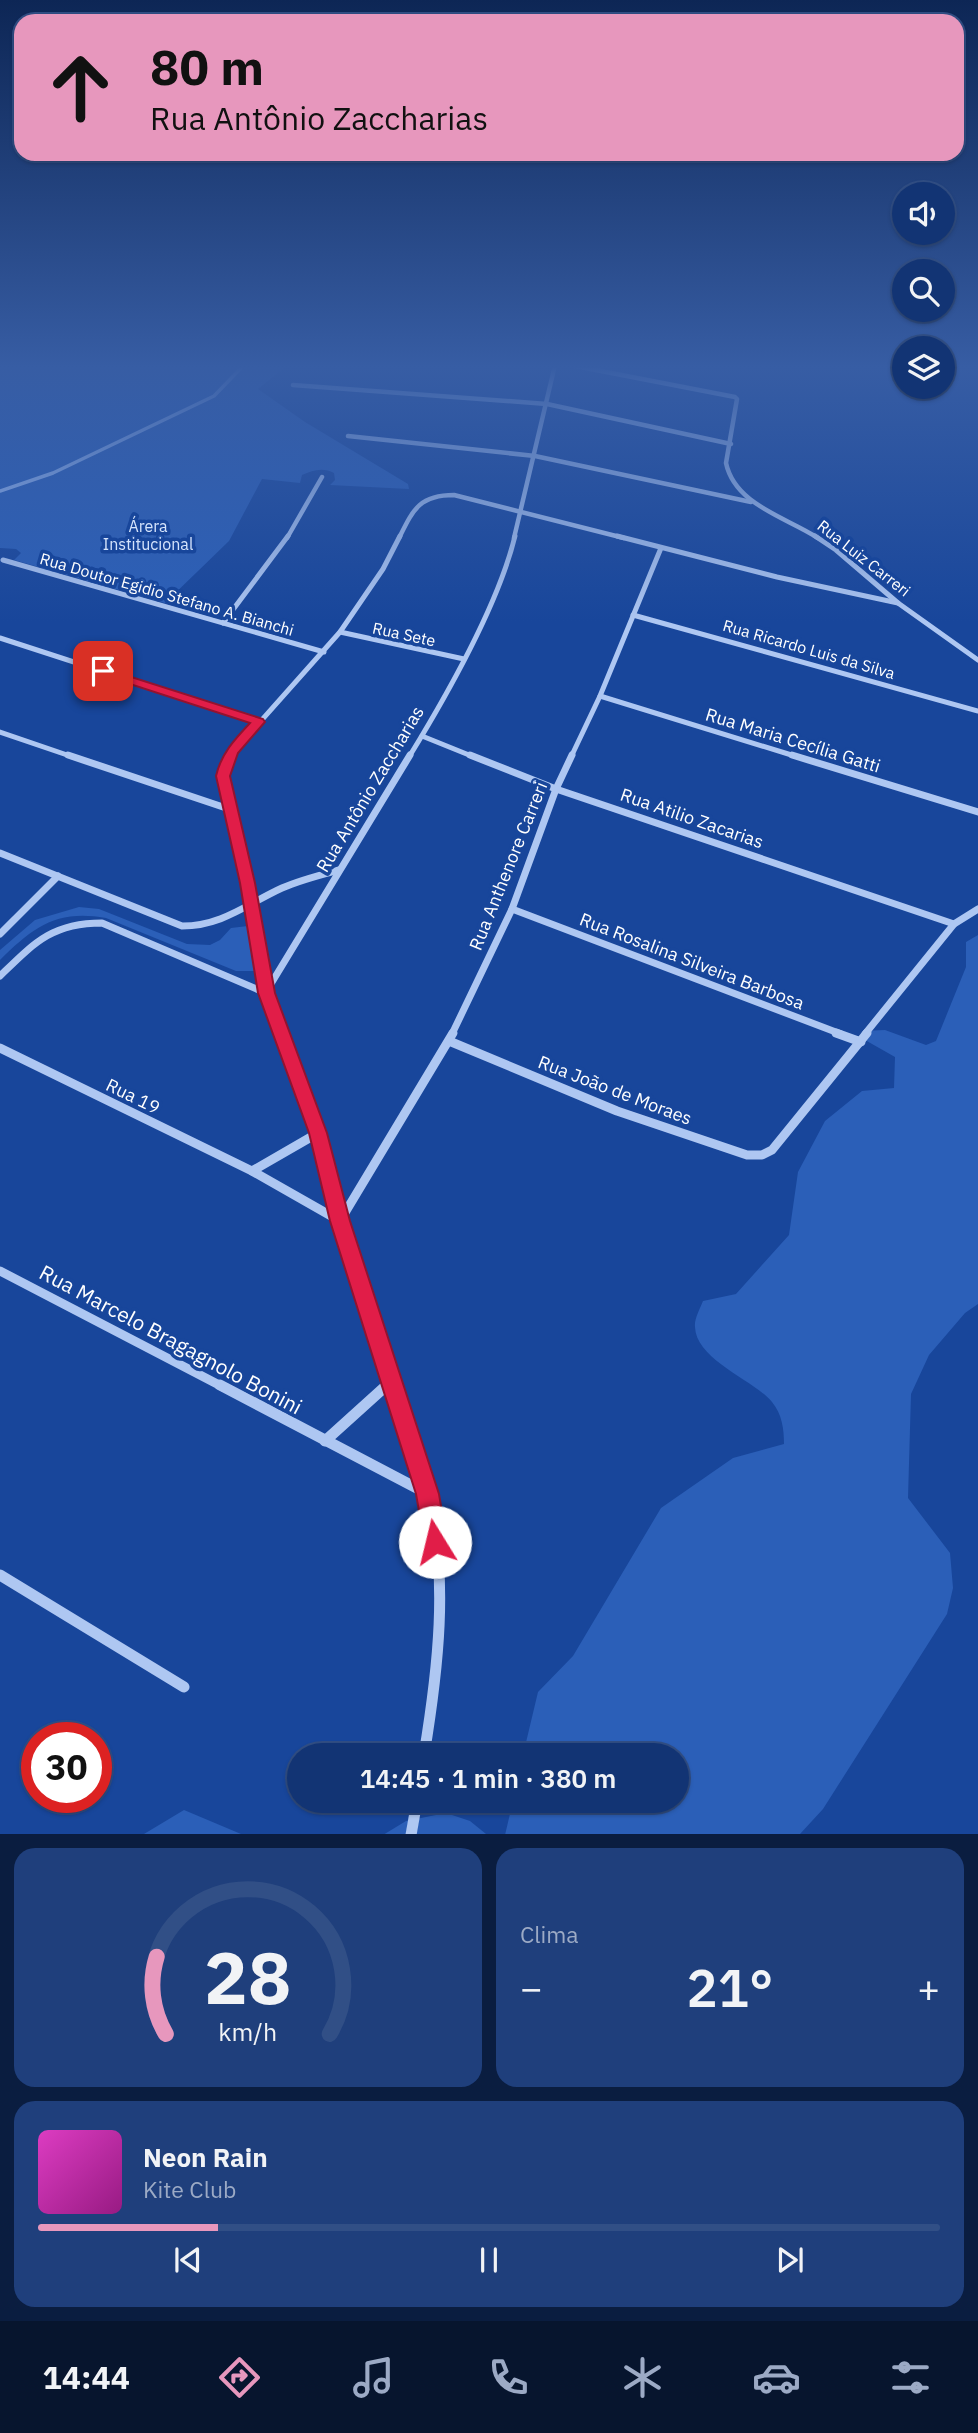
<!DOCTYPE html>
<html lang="pt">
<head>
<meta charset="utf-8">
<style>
  :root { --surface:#123474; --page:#1f3f7c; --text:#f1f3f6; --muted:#9caac5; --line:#314f86; --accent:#e797bd }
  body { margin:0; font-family:"IBM Plex Sans",sans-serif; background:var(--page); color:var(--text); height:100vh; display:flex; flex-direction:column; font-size:26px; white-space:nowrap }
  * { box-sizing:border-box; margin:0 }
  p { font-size:23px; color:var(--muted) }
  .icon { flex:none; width:38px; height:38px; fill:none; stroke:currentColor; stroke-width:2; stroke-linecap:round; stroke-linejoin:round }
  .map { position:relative; height:1834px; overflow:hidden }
  .side { display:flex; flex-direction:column; gap:14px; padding:14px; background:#0a1d40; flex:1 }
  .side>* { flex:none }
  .top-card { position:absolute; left:14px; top:14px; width:950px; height:147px; border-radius:21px; box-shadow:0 2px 5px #0004,0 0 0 2px var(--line); background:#e797bd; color:#111; overflow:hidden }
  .fabs { position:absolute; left:892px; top:182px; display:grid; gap:14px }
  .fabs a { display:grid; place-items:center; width:63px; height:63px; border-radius:50%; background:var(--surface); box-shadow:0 2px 5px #0004,0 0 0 2px var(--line); font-size:35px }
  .speed { position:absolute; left:21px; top:1722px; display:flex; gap:14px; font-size:35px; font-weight:700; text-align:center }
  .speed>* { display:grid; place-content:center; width:91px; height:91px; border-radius:50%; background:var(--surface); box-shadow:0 2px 5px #0004,0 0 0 2px var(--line); line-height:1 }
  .speed .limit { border:10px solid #d22; background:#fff; color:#111 }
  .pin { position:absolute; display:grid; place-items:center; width:60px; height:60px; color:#fff; margin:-30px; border-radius:14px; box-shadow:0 4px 10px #0006 }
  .me { position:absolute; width:77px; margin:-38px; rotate:351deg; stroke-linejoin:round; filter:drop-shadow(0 0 5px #0008) }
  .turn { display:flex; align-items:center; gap:24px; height:147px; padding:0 21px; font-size:32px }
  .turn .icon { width:91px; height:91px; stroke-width:2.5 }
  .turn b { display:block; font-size:49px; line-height:60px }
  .big { font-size:52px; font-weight:600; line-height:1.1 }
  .side .widget { flex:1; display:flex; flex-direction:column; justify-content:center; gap:10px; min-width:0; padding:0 24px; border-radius:21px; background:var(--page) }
  .side .dial { align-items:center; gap:0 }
  .dial svg { height:182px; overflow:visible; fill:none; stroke:var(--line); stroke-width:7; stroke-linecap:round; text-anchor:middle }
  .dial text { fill:var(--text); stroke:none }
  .song { display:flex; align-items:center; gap:21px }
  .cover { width:84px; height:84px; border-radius:10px; background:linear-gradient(135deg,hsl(310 70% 55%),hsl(310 70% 35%)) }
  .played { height:7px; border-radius:4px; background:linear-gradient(90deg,var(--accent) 20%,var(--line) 20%) }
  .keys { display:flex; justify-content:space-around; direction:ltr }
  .heat { display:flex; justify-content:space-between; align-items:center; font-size:38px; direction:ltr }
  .side .tiles { flex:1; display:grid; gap:14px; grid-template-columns:1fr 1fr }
  .widget:last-child { grid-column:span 2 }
  .trip { position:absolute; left:287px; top:1743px; width:402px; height:70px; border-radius:35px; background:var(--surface); box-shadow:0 2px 5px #0004,0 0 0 2px var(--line); font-weight:600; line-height:70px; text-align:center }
  .menu { display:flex; height:112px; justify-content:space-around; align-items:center; background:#07152e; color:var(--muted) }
  .menu .icon { width:49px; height:49px }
  .menu .current { color:var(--accent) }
  .menu b { font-size:32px; color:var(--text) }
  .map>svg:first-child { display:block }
  .green { fill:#2b5fb8 }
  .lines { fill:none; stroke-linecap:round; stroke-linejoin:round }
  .stream { stroke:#a1c0f4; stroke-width:3.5 }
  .minor-far4 { stroke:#aec7f2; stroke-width:4.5 }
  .minor-far3 { stroke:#aec7f2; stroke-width:5 }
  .minor-far2 { stroke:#aec7f2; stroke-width:7 }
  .minor-far1 { stroke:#aec7f2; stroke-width:9 }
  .minor { stroke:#aec7f2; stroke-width:11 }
  .route { fill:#e11d48; stroke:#92132f; stroke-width:2 }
  .labels { text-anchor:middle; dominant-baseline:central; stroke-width:7; stroke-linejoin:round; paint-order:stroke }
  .far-park-label { font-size:16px; fill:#d5e4fc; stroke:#18469b }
  .far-street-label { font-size:16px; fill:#fff; stroke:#18469b }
  .street-label { font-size:18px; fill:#fff; stroke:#18469b }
  .near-street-label { font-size:21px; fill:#fff; stroke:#18469b }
</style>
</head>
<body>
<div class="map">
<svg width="978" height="1835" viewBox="0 0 978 1835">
  <rect width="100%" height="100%" fill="#18469b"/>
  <g class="green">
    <path d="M 0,365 L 288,365 L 258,389 L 305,422 L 408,484 L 409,489 L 330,485 L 335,480 L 334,473 C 323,467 313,470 302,475 L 300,483 L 262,479 L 229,541 L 165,603 L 14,560 L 21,553 L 16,549 L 0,548 Z"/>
    <path d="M 79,907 L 99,909 L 187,944 L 210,945 L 220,940 L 231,928 L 248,926 L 260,971 L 236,971 L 106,918 C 57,909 33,927 0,960 L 0,950 L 35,920 Z"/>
    <path d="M 978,935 L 978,1304 L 965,1313 L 929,1355 L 911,1394 L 908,1498 L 950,1553 L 953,1588 L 947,1614 L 823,1809 L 800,1834 L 505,1835 L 513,1801 L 677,1801 L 677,1755 L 523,1755 L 538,1692 L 573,1656 L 661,1508 L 733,1458 L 784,1444 C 784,1429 782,1414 772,1402 C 754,1380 696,1360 695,1327 C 694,1319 700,1309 703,1301 L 736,1294 L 789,1235 L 798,1172 L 825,1121 L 862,1091 L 894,1088 L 895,1057 L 865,1040 L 863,1031 L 885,1030 L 926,1045 L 936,1041 L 966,967 L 966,942 Z"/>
    <polygon points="184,1810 241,1834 144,1834"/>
    <polygon points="446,1813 470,1821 486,1834 383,1835 406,1821"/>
  </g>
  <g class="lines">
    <polyline class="stream" points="0,491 53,473 214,396 244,365"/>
    <g class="minor-far4">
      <path d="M 570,365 L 735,397 L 737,399 L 726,463 C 735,505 786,517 818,538"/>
      <polyline points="293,385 547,404 731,444"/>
      <polyline points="348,436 535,456 751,502"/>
      <polyline points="287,538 322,477"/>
      <path d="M 399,538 C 413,510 419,495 454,495 L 624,538"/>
      <polyline points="514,538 555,365"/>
    </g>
    <g class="minor-far3">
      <polyline points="617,536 777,577 898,603"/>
      <polyline points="815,536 836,550 898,603 978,660"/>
      <polyline points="3,560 324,652"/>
      <polyline points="633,615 978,711"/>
      <polyline points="223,623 288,536"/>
      <polyline points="340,632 464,659"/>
      <polyline points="0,638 259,722"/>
      <polyline points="600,696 798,757"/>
      <polyline points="0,732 73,757"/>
      <polyline points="422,736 474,757"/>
      <polyline points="229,757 340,632 383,569 400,536"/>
      <path d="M 409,757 C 447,695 498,606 515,536"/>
      <polyline points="571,757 600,696 661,548"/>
    </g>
    <g class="minor-far2">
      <polyline points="68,755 229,809"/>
      <polyline points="230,755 223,776 247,883 266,993 281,1034"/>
      <polyline points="470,755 556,789 954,924"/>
      <polyline points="792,755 978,812"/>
      <path d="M 0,853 L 182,926 C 222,926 247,904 282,888 C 300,880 320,875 339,870"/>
      <polyline points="512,909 841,1034"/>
      <polyline points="0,934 58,876"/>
      <path d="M 0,976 C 34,943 52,923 102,923 L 266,993"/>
      <polyline points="266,992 410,755"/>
      <polyline points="452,1034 512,909 556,789 572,755"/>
      <polyline points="865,1034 954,924 978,909"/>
    </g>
    <g class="minor-far1">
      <polyline points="281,1033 318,1133 340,1221 394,1387"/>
      <polyline points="836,1033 861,1042"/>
      <polyline points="449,1041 617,1111 747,1155 762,1155 772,1150 867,1033"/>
      <polyline points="0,1048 252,1171 340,1221"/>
      <polyline points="252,1171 318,1133"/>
      <polyline points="340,1221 453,1033"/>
      <polyline points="0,1271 223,1387"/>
      <polyline points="385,1387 390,1383"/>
    </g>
    <g class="minor">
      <polyline points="220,1385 428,1494"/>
      <path d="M 393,1385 C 404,1421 419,1457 428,1493 C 449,1578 438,1670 424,1755"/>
      <polyline points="325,1441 387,1385"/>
      <polyline points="0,1575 184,1687"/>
      <polyline points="411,1835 417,1801"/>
    </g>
  </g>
  <linearGradient id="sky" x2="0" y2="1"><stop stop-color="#0d2655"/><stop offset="0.59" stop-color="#375da4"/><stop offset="1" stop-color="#375da4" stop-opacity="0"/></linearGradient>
  <rect width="978" height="622" fill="url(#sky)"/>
  <path class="route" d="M 103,668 L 263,719 L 265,722 L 238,753 L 230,776 L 255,883 L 275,993 L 327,1133 L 350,1221 L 439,1494 L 447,1542 L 443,1551 L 435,1555 L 426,1551 L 416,1494 L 330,1221 L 309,1133 L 258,993 L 240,883 L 216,776 C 221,754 234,740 250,723 L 99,674 L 97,671 Z"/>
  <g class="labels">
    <g class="far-park-label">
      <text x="148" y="526">Árera<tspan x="148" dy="18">Institucional</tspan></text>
    </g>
    <g class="far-street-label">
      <text transform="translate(864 558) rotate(38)">Rua Luiz Carreri</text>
      <text transform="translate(167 594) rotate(16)">Rua Doutor Egidio Stefano A. Bianchi</text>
      <text transform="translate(404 634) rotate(12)">Rua Sete</text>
      <text transform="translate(809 649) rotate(16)">Rua Ricardo Luis da Silva</text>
    </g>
    <g class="street-label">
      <text transform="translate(793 740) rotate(17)">Rua Maria Cecília Gatti</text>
      <text transform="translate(370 789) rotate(-59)">Rua Antônio Zaccharias</text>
      <text transform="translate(692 818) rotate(19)">Rua Atilio Zacarias</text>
      <text transform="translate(508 866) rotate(-68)">Rua Anthenore Carreri</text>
      <text transform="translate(692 961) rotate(21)">Rua Rosalina Silveira Barbosa</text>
      <text transform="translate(615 1090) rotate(21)">Rua João de Moraes</text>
      <text transform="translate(133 1096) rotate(26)">Rua 19</text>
    </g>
    <g class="near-street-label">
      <text transform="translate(171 1339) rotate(28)">Rua Marcelo Bragagnolo Bonini</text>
    </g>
  </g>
</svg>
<div class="fabs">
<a><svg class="icon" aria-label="sound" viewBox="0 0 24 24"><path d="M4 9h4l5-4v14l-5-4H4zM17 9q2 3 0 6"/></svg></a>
<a><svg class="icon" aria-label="search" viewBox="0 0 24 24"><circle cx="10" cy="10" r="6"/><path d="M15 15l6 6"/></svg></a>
<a><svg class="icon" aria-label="layers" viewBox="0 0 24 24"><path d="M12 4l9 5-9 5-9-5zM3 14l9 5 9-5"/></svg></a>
</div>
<div class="speed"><div class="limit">30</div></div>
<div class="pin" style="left:103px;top:671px;background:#d93025"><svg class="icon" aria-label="arrive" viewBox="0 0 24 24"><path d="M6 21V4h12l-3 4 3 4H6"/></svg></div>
<svg class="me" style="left:435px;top:1542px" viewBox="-20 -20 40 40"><circle r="19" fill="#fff"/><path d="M0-13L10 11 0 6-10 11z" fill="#e11d48"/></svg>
<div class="trip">14:45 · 1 min · 380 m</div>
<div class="top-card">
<div class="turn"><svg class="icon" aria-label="ahead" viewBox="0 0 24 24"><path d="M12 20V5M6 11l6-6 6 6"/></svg><div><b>80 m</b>Rua Antônio Zaccharias</div></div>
</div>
</div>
<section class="side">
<div class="tiles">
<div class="widget dial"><svg viewBox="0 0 100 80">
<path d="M14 69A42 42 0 1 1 86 69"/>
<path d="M14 69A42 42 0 0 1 10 35" stroke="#e797bd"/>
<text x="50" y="56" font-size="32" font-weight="700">28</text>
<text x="50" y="72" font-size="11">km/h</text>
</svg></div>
<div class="widget"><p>Clima</p>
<div class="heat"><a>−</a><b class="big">21°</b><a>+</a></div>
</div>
<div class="widget">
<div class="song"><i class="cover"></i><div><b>Neon Rain</b><p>Kite Club</p></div></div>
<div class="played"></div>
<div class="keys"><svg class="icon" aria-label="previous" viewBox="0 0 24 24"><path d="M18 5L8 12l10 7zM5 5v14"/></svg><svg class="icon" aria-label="pause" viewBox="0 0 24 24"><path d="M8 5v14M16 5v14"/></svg><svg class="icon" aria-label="next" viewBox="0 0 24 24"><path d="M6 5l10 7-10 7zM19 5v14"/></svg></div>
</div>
</div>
</section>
<nav class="menu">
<b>14:44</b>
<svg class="icon current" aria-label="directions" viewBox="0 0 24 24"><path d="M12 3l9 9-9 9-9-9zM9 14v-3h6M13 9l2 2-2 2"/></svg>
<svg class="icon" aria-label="music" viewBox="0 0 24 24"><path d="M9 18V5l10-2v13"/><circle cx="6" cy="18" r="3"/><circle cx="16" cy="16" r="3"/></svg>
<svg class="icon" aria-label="phone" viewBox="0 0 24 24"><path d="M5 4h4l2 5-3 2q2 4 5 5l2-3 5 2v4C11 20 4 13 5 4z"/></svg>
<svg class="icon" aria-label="climate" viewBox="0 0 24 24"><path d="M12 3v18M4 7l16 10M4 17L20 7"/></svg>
<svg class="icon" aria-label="car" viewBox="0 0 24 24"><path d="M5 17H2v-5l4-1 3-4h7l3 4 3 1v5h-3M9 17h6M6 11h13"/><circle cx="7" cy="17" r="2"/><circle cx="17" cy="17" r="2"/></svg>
<svg class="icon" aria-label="filters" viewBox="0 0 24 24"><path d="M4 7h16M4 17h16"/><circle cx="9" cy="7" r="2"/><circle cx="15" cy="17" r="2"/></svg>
</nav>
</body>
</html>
